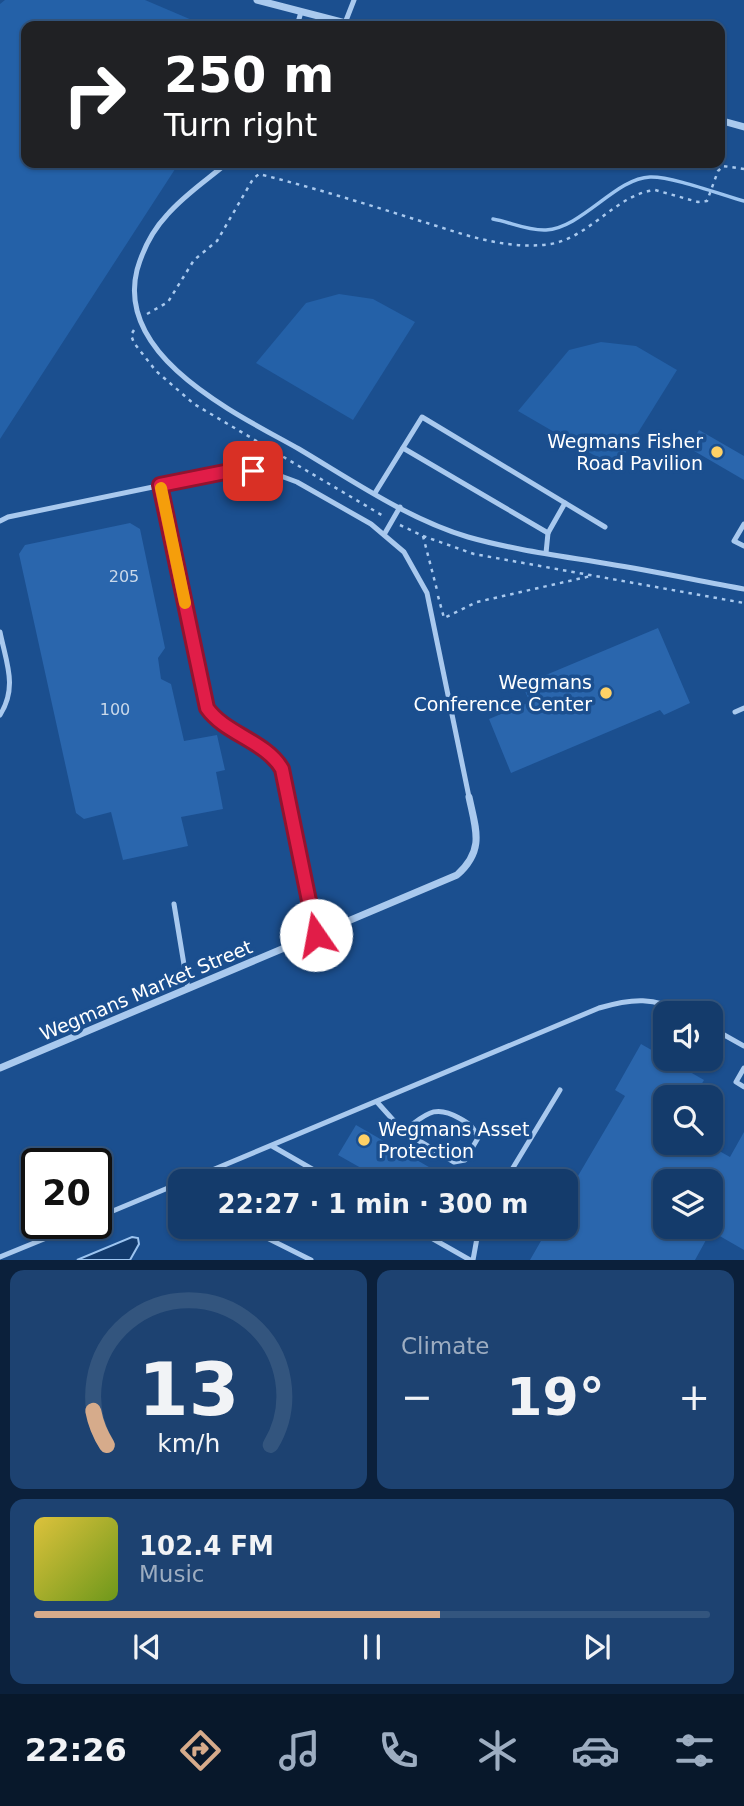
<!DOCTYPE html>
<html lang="en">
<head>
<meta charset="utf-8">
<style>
  :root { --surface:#143b6b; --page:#1d4271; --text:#f1f3f6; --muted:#9dadc1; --line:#33557e; --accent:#d6ab8b }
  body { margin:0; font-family:"DejaVu Sans",sans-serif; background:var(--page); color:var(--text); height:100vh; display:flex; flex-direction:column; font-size:26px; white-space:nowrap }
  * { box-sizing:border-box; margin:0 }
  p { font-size:23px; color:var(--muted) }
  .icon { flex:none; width:38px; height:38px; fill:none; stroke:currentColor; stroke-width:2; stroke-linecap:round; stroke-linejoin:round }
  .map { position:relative; height:1260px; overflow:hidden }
  .side { display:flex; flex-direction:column; gap:10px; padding:10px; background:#0b203b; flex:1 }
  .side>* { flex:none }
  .guide { position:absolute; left:21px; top:21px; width:704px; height:147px; border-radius:14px; box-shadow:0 2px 5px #0004,0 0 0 2px var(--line); background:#202124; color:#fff; overflow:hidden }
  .fabs { position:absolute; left:653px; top:1001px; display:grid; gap:14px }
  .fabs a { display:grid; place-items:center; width:70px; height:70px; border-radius:14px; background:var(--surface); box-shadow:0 2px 5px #0004,0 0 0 2px var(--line); font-size:35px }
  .speed { position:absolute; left:21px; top:1148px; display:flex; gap:14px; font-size:35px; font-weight:700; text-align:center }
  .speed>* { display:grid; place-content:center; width:91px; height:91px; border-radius:50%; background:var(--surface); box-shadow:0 2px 5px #0004,0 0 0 2px var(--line); line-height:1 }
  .speed .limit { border:4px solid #111; border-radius:10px; background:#fff; color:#111 }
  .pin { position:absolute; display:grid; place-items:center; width:60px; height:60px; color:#fff; margin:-30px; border-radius:14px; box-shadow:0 4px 10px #0006 }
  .me { position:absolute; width:77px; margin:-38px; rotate:348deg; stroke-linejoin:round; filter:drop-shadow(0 0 5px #0008) }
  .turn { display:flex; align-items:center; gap:24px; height:147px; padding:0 28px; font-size:32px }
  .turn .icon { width:91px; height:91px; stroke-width:2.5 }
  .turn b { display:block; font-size:49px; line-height:60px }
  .big { font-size:52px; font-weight:700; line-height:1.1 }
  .side .widget { flex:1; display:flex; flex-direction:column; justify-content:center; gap:10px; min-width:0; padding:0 24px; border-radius:14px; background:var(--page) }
  .side .dial { align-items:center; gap:0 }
  .dial svg { height:182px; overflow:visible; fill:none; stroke:var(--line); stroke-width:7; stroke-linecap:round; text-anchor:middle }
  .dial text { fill:var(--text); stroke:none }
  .song { display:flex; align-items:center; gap:21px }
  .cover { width:84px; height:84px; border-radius:10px; background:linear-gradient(135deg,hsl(50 70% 55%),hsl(80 70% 35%)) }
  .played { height:7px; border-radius:4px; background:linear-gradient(90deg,var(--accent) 60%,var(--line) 60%) }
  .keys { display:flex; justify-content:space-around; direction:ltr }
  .heat { display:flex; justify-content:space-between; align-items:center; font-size:38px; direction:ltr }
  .side .tiles { flex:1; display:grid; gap:10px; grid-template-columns:1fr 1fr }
  .widget:last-child { grid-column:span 2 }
  .trip { position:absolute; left:168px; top:1169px; width:410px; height:70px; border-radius:14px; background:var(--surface); box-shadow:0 2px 5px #0004,0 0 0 2px var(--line); font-weight:700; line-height:70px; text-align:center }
  .tabs { display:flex; height:112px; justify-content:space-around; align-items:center; background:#08182b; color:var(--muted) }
  .tabs .icon { width:49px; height:49px }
  .tabs .on { color:var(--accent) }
  .tabs b { font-size:32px; color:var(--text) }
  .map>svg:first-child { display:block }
  .green { fill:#2461a8 }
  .water { fill:#123a6d; stroke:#9cc4f0; stroke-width:2 }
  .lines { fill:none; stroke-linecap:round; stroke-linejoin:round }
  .stream { stroke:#9cc4f0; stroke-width:3.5 }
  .building { fill:#2a66ad; fill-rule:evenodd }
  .path { stroke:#a9c9ee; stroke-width:2.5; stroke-dasharray:3.5 5; stroke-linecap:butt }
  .service { stroke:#a9c9ee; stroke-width:5 }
  .minor { stroke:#a9c9ee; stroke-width:7 }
  .route-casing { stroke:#92132f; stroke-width:18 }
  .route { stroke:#e11d48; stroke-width:12 }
  .slow { stroke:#f59e0b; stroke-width:12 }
  .poi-dot { fill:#ffd166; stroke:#1b4f8f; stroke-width:2.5 }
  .labels { text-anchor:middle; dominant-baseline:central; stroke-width:7; stroke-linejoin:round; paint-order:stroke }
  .number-label { font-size:16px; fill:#cad9ea }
  .poi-label { font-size:19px; fill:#fff; stroke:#1b4f8f; text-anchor:end }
  .street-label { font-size:19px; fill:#fff; stroke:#1b4f8f }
</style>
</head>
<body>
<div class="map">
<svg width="744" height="1260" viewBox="0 0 744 1260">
  <rect width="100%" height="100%" fill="#1b4f8f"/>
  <g class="green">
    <polygon points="5,0 145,0 206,26 26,26 26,163 179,163 0,439 0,4"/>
    <polygon points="339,294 373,299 415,322 353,420 256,363 306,303"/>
    <polygon points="601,342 636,346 677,370 616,468 518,411 569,350"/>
  </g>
  <polygon class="water" points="132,1237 138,1238 139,1244 130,1260 77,1260"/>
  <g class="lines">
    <path class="stream" d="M 493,219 C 510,222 528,231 546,230 C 582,228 616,178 650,177 C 671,176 722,195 744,201"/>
  </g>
  <g class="building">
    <polygon points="699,430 744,456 744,480 689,448"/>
    <polygon points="130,523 140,529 165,648 158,658 161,679 171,684 184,741 217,735 225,770 216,772 223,809 181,817 188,846 123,860 111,812 84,819 76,813 19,554 25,545"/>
    <polygon points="658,628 690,703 664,715 660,710 511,773 489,719 530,702 522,685"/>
    <path d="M 641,1044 L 704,1080 L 694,1097 L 665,1097 L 665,1143 L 705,1143 L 730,1157 L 744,1132 L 744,1250 L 711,1231 L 695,1260 L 530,1260 L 549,1227 L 565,1227 L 565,1198 L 625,1096 L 615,1090 ZM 665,1181 L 710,1181 L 710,1227 L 665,1227 Z"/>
    <polygon points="356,1125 441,1174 437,1181 384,1181 338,1155"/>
  </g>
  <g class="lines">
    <g class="path">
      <path d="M 147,314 L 168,302 L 194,260 L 217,241 L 253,179 L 259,174 C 311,187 363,203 414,219 C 458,232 503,251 551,244 C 590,237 617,194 655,190 L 698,202 L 707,201 L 718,171 L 723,166 L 744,169"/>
      <polyline points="134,330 131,335 134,343 156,371 194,404 385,517"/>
      <polyline points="400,525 423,536 437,590"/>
      <polyline points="423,536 474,554 744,603"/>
      <polyline points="438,596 444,618 477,602 591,576"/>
    </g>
    <g class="service">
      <polyline points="345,23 354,0"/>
      <polyline points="297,26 301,12"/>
      <path d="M 227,163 C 207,180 184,195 167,215 C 152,231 143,249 137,270 C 115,358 239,415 299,449 C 353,481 408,519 468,537 C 514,550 562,556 609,564 C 654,571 699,581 744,589"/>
      <polyline points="403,448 548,533 565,503"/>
      <path d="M 160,485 L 207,708 C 225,735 266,741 282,769 L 316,935"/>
      <polyline points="375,493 422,417 605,527"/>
      <polyline points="0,521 8,517 235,470 270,472 297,482 371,524 404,552 427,593 469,797"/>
      <polyline points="744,524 734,541 744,546"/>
      <polyline points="385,533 400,507"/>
      <polyline points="546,553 548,533"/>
      <path d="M 0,632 C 6,662 18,687 0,715"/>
      <polyline points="735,712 744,708"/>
      <polyline points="174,904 188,989"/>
      <polyline points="710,1027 744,1046"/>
      <polyline points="744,1068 736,1082 744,1087"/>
      <path d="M 377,1102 L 403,1131 L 454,1162 L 465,1160 L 478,1138 C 473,1126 470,1124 459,1118 C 433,1103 425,1116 403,1131"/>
      <polyline points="272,1146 333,1181"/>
      <path d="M 186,1181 L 599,1008 C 633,998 653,997 686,1013"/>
      <polyline points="505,1181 560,1090"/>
      <polyline points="96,1218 180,1183"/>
      <polyline points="245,1227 311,1260"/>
      <polyline points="412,1227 470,1260"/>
      <polyline points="0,1257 83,1223"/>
      <polyline points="473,1260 479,1227"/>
    </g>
    <g class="minor">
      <polyline points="257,0 357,26"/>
      <polyline points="719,120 744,127"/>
      <path d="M 0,1068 L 457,875 C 485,850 476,830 469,797"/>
    </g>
  </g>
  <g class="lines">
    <defs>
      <path id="route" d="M 253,471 L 235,470 L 160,485 L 207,708 C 225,734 266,741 282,769 L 316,935"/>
    </defs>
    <use href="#route" class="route-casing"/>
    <use href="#route" class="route"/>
    <polyline class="slow" points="161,488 185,603"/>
  </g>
  <g class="poi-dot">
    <circle cx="717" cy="452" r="7"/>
    <circle cx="606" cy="693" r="7"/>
    <circle cx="364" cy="1140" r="7"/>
  </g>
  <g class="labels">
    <g class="number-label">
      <text x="124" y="576">205</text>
      <text x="115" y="709">100</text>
    </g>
    <g class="poi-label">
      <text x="703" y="441">Wegmans Fisher<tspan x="703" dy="22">Road Pavilion</tspan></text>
      <text x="592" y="682">Wegmans<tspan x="592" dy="22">Conference Center</tspan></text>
      <text x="378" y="1129" text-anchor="start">Wegmans Asset<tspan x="378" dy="22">Protection</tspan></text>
    </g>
    <g class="street-label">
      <text transform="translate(146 990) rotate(-23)">Wegmans Market Street</text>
    </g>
  </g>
</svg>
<div class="fabs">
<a><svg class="icon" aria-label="sound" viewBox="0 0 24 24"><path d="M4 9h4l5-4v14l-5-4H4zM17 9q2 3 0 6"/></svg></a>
<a><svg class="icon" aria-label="search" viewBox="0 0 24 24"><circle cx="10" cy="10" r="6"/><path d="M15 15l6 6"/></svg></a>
<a><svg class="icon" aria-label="layers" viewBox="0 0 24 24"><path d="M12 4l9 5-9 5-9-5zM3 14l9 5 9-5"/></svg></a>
</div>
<div class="speed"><div class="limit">20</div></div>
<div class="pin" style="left:253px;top:471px;background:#d93025"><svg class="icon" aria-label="arrive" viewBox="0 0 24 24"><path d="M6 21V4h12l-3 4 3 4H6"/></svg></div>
<svg class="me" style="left:316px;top:935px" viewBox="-20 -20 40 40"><circle r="19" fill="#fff"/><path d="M0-13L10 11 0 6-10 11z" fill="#e11d48"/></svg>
<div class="trip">22:27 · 1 min · 300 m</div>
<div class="guide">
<div class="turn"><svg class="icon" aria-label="right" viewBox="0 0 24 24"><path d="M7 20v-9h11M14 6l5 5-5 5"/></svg><div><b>250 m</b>Turn right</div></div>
</div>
</div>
<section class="side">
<div class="tiles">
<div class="widget dial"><svg viewBox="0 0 100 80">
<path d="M14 69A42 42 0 1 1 86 69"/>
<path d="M14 69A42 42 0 0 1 8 54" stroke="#d6ab8b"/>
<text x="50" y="56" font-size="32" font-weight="700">13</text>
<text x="50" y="72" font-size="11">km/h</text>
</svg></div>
<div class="widget"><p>Climate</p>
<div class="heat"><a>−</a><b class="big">19°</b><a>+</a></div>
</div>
<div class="widget">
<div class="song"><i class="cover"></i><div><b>102.4 FM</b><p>Music</p></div></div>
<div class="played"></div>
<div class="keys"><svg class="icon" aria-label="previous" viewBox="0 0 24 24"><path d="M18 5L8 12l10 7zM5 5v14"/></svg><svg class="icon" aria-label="pause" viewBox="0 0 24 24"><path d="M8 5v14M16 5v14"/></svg><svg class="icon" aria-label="next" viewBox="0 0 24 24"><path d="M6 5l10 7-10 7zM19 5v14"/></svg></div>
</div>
</div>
</section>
<nav class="tabs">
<b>22:26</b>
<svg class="icon on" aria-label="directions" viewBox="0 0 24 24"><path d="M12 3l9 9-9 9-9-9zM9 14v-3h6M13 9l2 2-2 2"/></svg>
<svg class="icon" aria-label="music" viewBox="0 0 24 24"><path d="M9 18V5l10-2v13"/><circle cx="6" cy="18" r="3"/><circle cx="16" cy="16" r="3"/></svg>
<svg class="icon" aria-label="phone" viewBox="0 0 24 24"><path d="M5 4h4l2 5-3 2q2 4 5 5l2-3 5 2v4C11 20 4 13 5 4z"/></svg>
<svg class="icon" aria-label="climate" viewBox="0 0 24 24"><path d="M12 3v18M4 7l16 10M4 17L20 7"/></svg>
<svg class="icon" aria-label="car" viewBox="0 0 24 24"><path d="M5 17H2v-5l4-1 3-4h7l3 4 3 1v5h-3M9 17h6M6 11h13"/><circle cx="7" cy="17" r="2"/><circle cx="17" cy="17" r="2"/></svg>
<svg class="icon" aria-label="filters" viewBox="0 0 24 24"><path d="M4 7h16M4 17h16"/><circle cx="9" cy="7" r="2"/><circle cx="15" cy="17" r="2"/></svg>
</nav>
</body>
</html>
